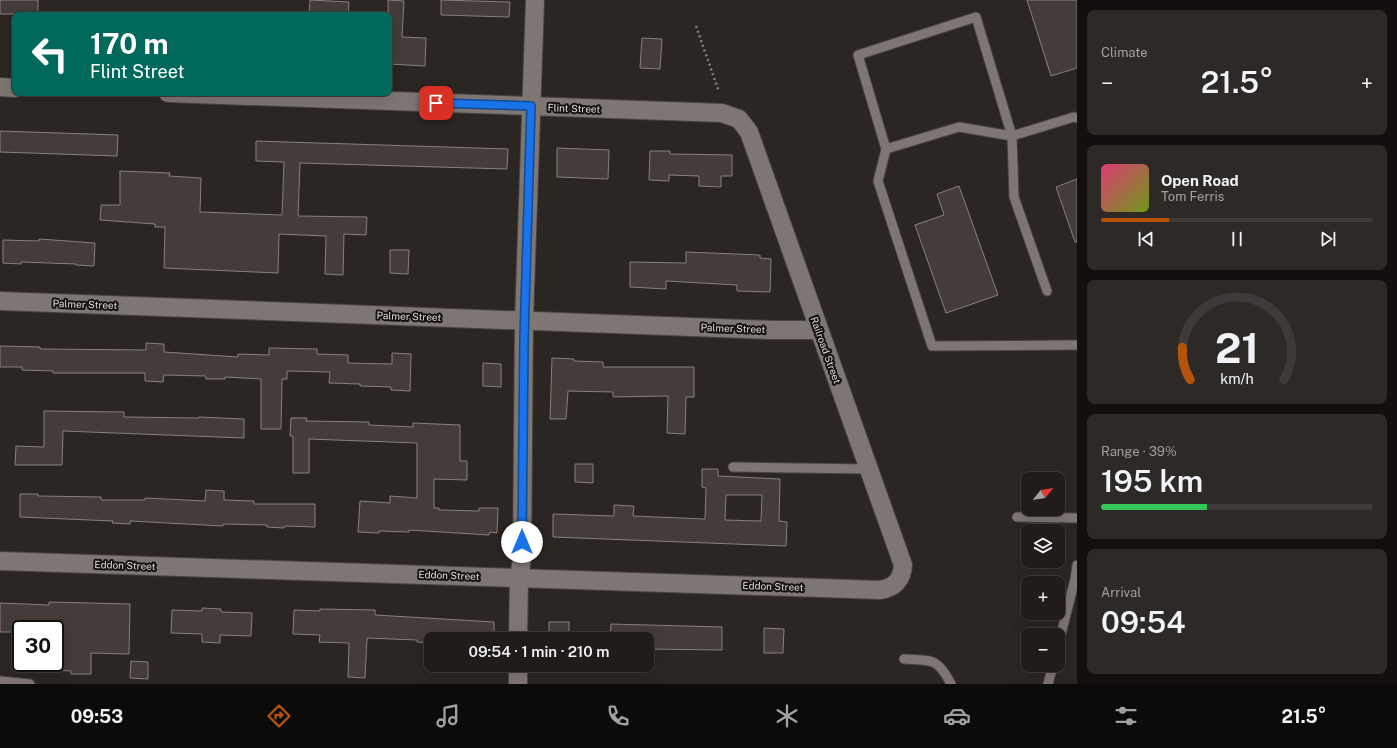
<!DOCTYPE html>
<html lang="en">
<head>
<meta charset="utf-8">
<style>
  :root { --surface:#211c1a; --page:#2d2927; --text:#f1f3f6; --muted:#a2a1a2; --line:#3e3a39; --accent:#b45309 }
  body { margin:0; font-family:"Public Sans",sans-serif; background:var(--page); color:var(--text); height:100vh; display:flex; flex-direction:column; font-size:15px; white-space:nowrap }
  * { box-sizing:border-box; margin:0 }
  p { font-size:13px; color:var(--muted) }
  .icon { flex:none; width:22px; height:22px; fill:none; stroke:currentColor; stroke-width:2; stroke-linecap:round; stroke-linejoin:round }
  .map { position:relative; flex:1; overflow:hidden }
  .panel { display:flex; flex-direction:column; gap:10px; padding:10px; background:#120f0e; width:320px }
  .panel>* { flex:none }
  .banner { position:absolute; left:12px; top:12px; width:380px; height:84px; border-radius:8px; box-shadow:0 4px 16px #0002,0 0 0 1px var(--line); background:#00695c; color:#fff; overflow:hidden }
  .needle { width:26px; rotate:60deg }
  .buttons { position:absolute; left:1021px; top:472px; display:grid; gap:8px }
  .buttons a { display:grid; place-items:center; width:44px; height:44px; border-radius:8px; background:var(--surface); box-shadow:0 4px 16px #0002,0 0 0 1px var(--line); font-size:20px }
  .speed { position:absolute; left:12px; top:620px; display:flex; gap:8px; font-size:20px; font-weight:700; text-align:center }
  .speed>* { display:grid; place-content:center; width:52px; height:52px; border-radius:50%; background:var(--surface); box-shadow:0 4px 16px #0002,0 0 0 1px var(--line); line-height:1 }
  .speed .limit { border:2px solid #111; border-radius:6px; background:#fff; color:#111 }
  .pin { position:absolute; display:grid; place-items:center; width:34px; height:34px; color:#fff; margin:-17px; border-radius:8px; box-shadow:0 2px 6px #0006 }
  .me { position:absolute; width:44px; margin:-22px; rotate:0deg; stroke-linejoin:round; filter:drop-shadow(0 0 3px #0008) }
  .turn { display:flex; align-items:center; gap:14px; height:84px; padding:0 12px; font-size:18px }
  .turn .icon { width:52px; height:52px; stroke-width:2.5 }
  .turn b { display:block; font-size:28px; line-height:34px }
  .big { font-size:30px; font-weight:600; line-height:1.1 }
  .panel .card { flex:1; display:flex; flex-direction:column; justify-content:center; gap:6px; min-width:0; padding:0 14px; border-radius:8px; background:var(--page) }
  .panel .dial { align-items:center; gap:0 }
  .dial svg { height:104px; overflow:visible; fill:none; stroke:var(--line); stroke-width:7; stroke-linecap:round; text-anchor:middle }
  .dial text { fill:var(--text); stroke:none }
  .song { display:flex; align-items:center; gap:12px }
  .cover { width:48px; height:48px; border-radius:6px; background:linear-gradient(135deg,hsl(340 70% 55%),hsl(80 70% 35%)) }
  .played { height:4px; border-radius:2px; background:linear-gradient(90deg,var(--accent) 25%,var(--line) 25%) }
  .keys { display:flex; justify-content:space-around; direction:ltr }
  .heat { display:flex; justify-content:space-between; align-items:center; font-size:22px; direction:ltr }
  .charge { height:6px; border-radius:3px; background:linear-gradient(90deg,#34c759 39%,var(--line) 0) }
  .trip { position:absolute; left:424px; top:632px; width:230px; height:40px; border-radius:8px; background:var(--surface); box-shadow:0 4px 16px #0002,0 0 0 1px var(--line); font-weight:600; line-height:40px; text-align:center }
  .tabs { display:flex; height:64px; justify-content:space-around; align-items:center; background:#0d0b0a; color:var(--muted) }
  .tabs .icon { width:28px; height:28px }
  .tabs .on { color:var(--accent) }
  .tabs b { font-size:18px; color:var(--text) }
  main { display:flex; flex:1; min-height:0 }
  .map>svg:first-child { display:block }
  .building { fill:#433c39; stroke:#88807c; fill-rule:evenodd }
  .lines { fill:none; stroke-linecap:round; stroke-linejoin:round }
  .lane-casing { stroke:#4a4442; stroke-width:11 }
  .street-casing { stroke:#4a4442; stroke-width:20 }
  .path { stroke:#85807d; stroke-width:2.5; stroke-dasharray:2 3; stroke-linecap:butt }
  .lane { stroke:#7e7672; stroke-width:9 }
  .street { stroke:#7e7672; stroke-width:18 }
  .route-casing { stroke:#114b97; stroke-width:10 }
  .route { stroke:#1a73e8; stroke-width:7 }
  .labels { text-anchor:middle; dominant-baseline:central; stroke-width:4; stroke-linejoin:round; paint-order:stroke }
  .street-label { font-size:10px; fill:#e1dcda; stroke:#13100e }
</style>
</head>
<body>
<main>
<div class="map">
<svg width="1077" height="684" viewBox="0 0 1077 684">
  <rect width="100%" height="100%" fill="#2c2623"/>
  <g class="building">
    <rect x="0" y="0" width="38" height="14"/>
    <polygon points="310,0 349,2 348,15 309,15"/>
    <polygon points="388,0 404,1 402,37 426,38 425,66 389,64"/>
    <polygon points="441,0 510,2 509,17 441,15"/>
    <polygon points="1027,0 1077,0 1077,68 1051,76"/>
    <polygon points="642,38 662,39 660,69 640,68"/>
    <polygon points="0,131 118,135 117,156 0,152"/>
    <polygon points="256,141 508,149 507,169 300,163 298,216 367,217 366,235 344,234 343,275 325,274 326,236 279,234 278,273 164,268 165,227 155,227 155,224 100,220 101,205 120,205 120,171 170,173 169,176 201,178 200,212 282,215 284,162 256,161"/>
    <polygon points="557,148 609,150 608,179 557,177"/>
    <polygon points="650,151 670,151 670,154 732,155 732,176 721,176 721,187 699,186 699,176 669,175 669,181 649,180"/>
    <polygon points="1077,179 1077,242 1075,242 1056,187"/>
    <polygon points="959,186 998,295 946,313 915,225 944,215 937,194"/>
    <polygon points="39,239 95,243 94,266 76,265 76,264 21,262 21,264 3,263 3,240 39,241"/>
    <polygon points="390,250 409,250 408,274 390,273"/>
    <polygon points="686,252 760,255 760,258 771,259 770,292 737,291 737,285 666,281 666,289 630,287 630,262 686,263"/>
    <polygon points="146,343 164,344 164,352 238,357 238,354 269,355 269,348 317,349 317,354 348,355 348,363 392,364 392,353 411,354 410,391 391,390 391,387 360,386 360,384 329,383 330,372 287,371 287,379 282,379 281,429 261,429 261,379 225,377 225,379 206,379 206,376 164,375 163,382 145,381 145,373 53,373 53,371 22,370 22,367 0,367 0,346 40,347 40,349 146,350"/>
    <polygon points="552,358 574,359 574,361 603,362 603,367 694,367 694,397 686,397 685,434 667,433 668,396 613,397 613,392 568,391 566,419 550,419"/>
    <polygon points="483,363 501,364 501,387 483,386"/>
    <polygon points="44,411 124,412 124,417 199,418 199,417 244,419 244,438 63,431 62,465 15,465 16,446 44,447"/>
    <polygon points="291,418 307,418 306,421 369,422 369,425 413,427 413,423 460,425 460,461 467,461 467,480 434,479 434,508 439,508 439,510 479,511 479,508 498,508 497,533 490,532 489,535 409,530 409,532 379,531 379,533 358,532 360,501 390,503 390,496 417,498 417,443 309,439 309,473 293,473 293,436 290,436"/>
    <polygon points="575,464 593,464 593,483 575,482"/>
    <path d="M 702,469 L 718,469 L 718,476 L 780,479 L 779,521 L 787,522 L 786,546 L 553,537 L 553,514 L 614,516 L 614,505 L 634,506 L 633,516 L 705,519 L 706,488 L 702,487 ZM 726,495 L 762,495 L 761,521 L 725,520 Z"/>
    <polygon points="206,490 224,491 224,500 254,501 254,504 315,504 315,527 285,526 284,528 267,527 267,525 223,524 223,526 130,521 130,524 112,523 113,521 20,517 20,494 38,494 38,496 101,497 101,500 145,500 145,498 205,501"/>
    <polygon points="49,602 130,604 129,654 91,653 91,674 71,674 71,671 55,670 55,629 21,627 21,632 0,632 0,603 49,605"/>
    <polygon points="202,608 221,609 221,612 252,613 251,636 220,635 220,643 202,642 202,634 171,633 172,610 202,611"/>
    <polygon points="320,609 375,610 375,615 494,622 494,639 431,639 431,643 417,642 417,640 367,638 365,678 348,677 349,643 319,642 320,635 293,634 294,610 320,611"/>
    <rect x="549" y="622" width="20" height="17"/>
    <polygon points="611,624 722,627 722,650 647,649 647,639 610,639"/>
    <polygon points="764,628 784,629 783,653 764,653"/>
    <polygon points="131,661 148,662 148,679 130,678"/>
  </g>
  <g class="lines">
    <defs>
      <g id="lane">
        <polyline points="1077,118 1074,117 1012,136 976,17 858,55 886,149 878,181 932,346 1077,345"/>
        <polyline points="886,149 959,127 1012,136 1014,197 1047,291"/>
        <polyline points="733,467 869,469"/>
        <polyline points="1017,517 1077,518"/>
        <polyline points="1058,646 1075,579 1077,565"/>
        <path d="M 904,659 C 932,661 937,657 951,684"/>
        <polyline points="0,681 30,684"/>
        <polyline points="1048,684 1053,665"/>
      </g>
      <g id="street">
        <polyline points="0,87 15,88"/>
        <polyline points="0,301 772,330 818,330"/>
        <path d="M 0,561 L 880,590 C 895,588 902,579 903,565 L 749,132 L 739,119 L 722,113 L 168,93"/>
        <polyline points="518,639 519,578 522,558 524,320 535,0"/>
        <polyline points="518,684 518,665"/>
      </g>
    </defs>
    <use href="#lane" class="lane-casing"/>
    <use href="#street" class="street-casing"/>
    <polyline class="path" points="696,26 719,92"/>
    <use href="#lane" class="lane"/>
    <use href="#street" class="street"/>
  </g>
  <g class="lines">
    <defs>
      <polyline id="route" points="436,103 531,106 524,340 522,542"/>
    </defs>
    <use href="#route" class="route-casing"/>
    <use href="#route" class="route"/>
  </g>
  <g class="labels">
    <g class="street-label">
      <text transform="translate(574 108) rotate(2)">Flint Street</text>
      <text transform="translate(85 304) rotate(2)">Palmer Street</text>
      <text transform="translate(409 316) rotate(2)">Palmer Street</text>
      <text transform="translate(733 328) rotate(2)">Palmer Street</text>
      <text transform="translate(826 350) rotate(70)">Railroad Street</text>
      <text transform="translate(125 565) rotate(2)">Eddon Street</text>
      <text transform="translate(449 575) rotate(2)">Eddon Street</text>
      <text transform="translate(773 586) rotate(2)">Eddon Street</text>
    </g>
  </g>
</svg>
<div class="buttons">
<a><svg class="needle" viewBox="-14 -14 28 28"><path d="M0-13l5 13h-10z" fill="#e53935"/><path d="M0 13l5-13h-10z" fill="#a2a1a2"/></svg></a>
<a><svg class="icon" aria-label="layers" viewBox="0 0 24 24"><path d="M12 4l9 5-9 5-9-5zM3 14l9 5 9-5"/></svg></a>
<a>+</a>
<a>−</a>
</div>
<div class="speed"><div class="limit">30</div></div>
<div class="pin" style="left:436px;top:103px;background:#d93025"><svg class="icon" aria-label="arrive" viewBox="0 0 24 24"><path d="M6 21V4h12l-3 4 3 4H6"/></svg></div>
<svg class="me" style="left:522px;top:542px" viewBox="-20 -20 40 40"><circle r="19" fill="#fff"/><path d="M0-13L10 11 0 6-10 11z" fill="#1a73e8"/></svg>
<div class="trip">09:54 · 1 min · 210 m</div>
<div class="banner">
<div class="turn"><svg class="icon" aria-label="left" viewBox="0 0 24 24"><path d="M17 20v-9H6M10 6l-5 5 5 5"/></svg><div><b>170 m</b>Flint Street</div></div>
</div>
</div>
<section class="panel">
<div class="card"><p>Climate</p>
<div class="heat"><a>−</a><b class="big">21.5°</b><a>+</a></div>
</div>
<div class="card">
<div class="song"><i class="cover"></i><div><b>Open Road</b><p>Tom Ferris</p></div></div>
<div class="played"></div>
<div class="keys"><svg class="icon" aria-label="previous" viewBox="0 0 24 24"><path d="M18 5L8 12l10 7zM5 5v14"/></svg><svg class="icon" aria-label="pause" viewBox="0 0 24 24"><path d="M8 5v14M16 5v14"/></svg><svg class="icon" aria-label="next" viewBox="0 0 24 24"><path d="M6 5l10 7-10 7zM19 5v14"/></svg></div>
</div>
<div class="card dial"><svg viewBox="0 0 100 80">
<path d="M14 69A42 42 0 1 1 86 69"/>
<path d="M14 69A42 42 0 0 1 8 44" stroke="#b45309"/>
<text x="50" y="56" font-size="32" font-weight="700">21</text>
<text x="50" y="72" font-size="11">km/h</text>
</svg></div>
<div class="card"><p>Range · 39%</p><b class="big">195 km</b><div class="charge"></div></div>
<div class="card"><p>Arrival</p><b class="big">09:54</b></div>
</section>
</main>
<nav class="tabs">
<b>09:53</b>
<svg class="icon on" aria-label="directions" viewBox="0 0 24 24"><path d="M12 3l9 9-9 9-9-9zM9 14v-3h6M13 9l2 2-2 2"/></svg>
<svg class="icon" aria-label="music" viewBox="0 0 24 24"><path d="M9 18V5l10-2v13"/><circle cx="6" cy="18" r="3"/><circle cx="16" cy="16" r="3"/></svg>
<svg class="icon" aria-label="phone" viewBox="0 0 24 24"><path d="M5 4h4l2 5-3 2q2 4 5 5l2-3 5 2v4C11 20 4 13 5 4z"/></svg>
<svg class="icon" aria-label="climate" viewBox="0 0 24 24"><path d="M12 3v18M4 7l16 10M4 17L20 7"/></svg>
<svg class="icon" aria-label="car" viewBox="0 0 24 24"><path d="M5 17H2v-5l4-1 3-4h7l3 4 3 1v5h-3M9 17h6M6 11h13"/><circle cx="7" cy="17" r="2"/><circle cx="17" cy="17" r="2"/></svg>
<svg class="icon" aria-label="filters" viewBox="0 0 24 24"><path d="M4 7h16M4 17h16"/><circle cx="9" cy="7" r="2"/><circle cx="15" cy="17" r="2"/></svg>
<b>21.5°</b>
</nav>
</body>
</html>
